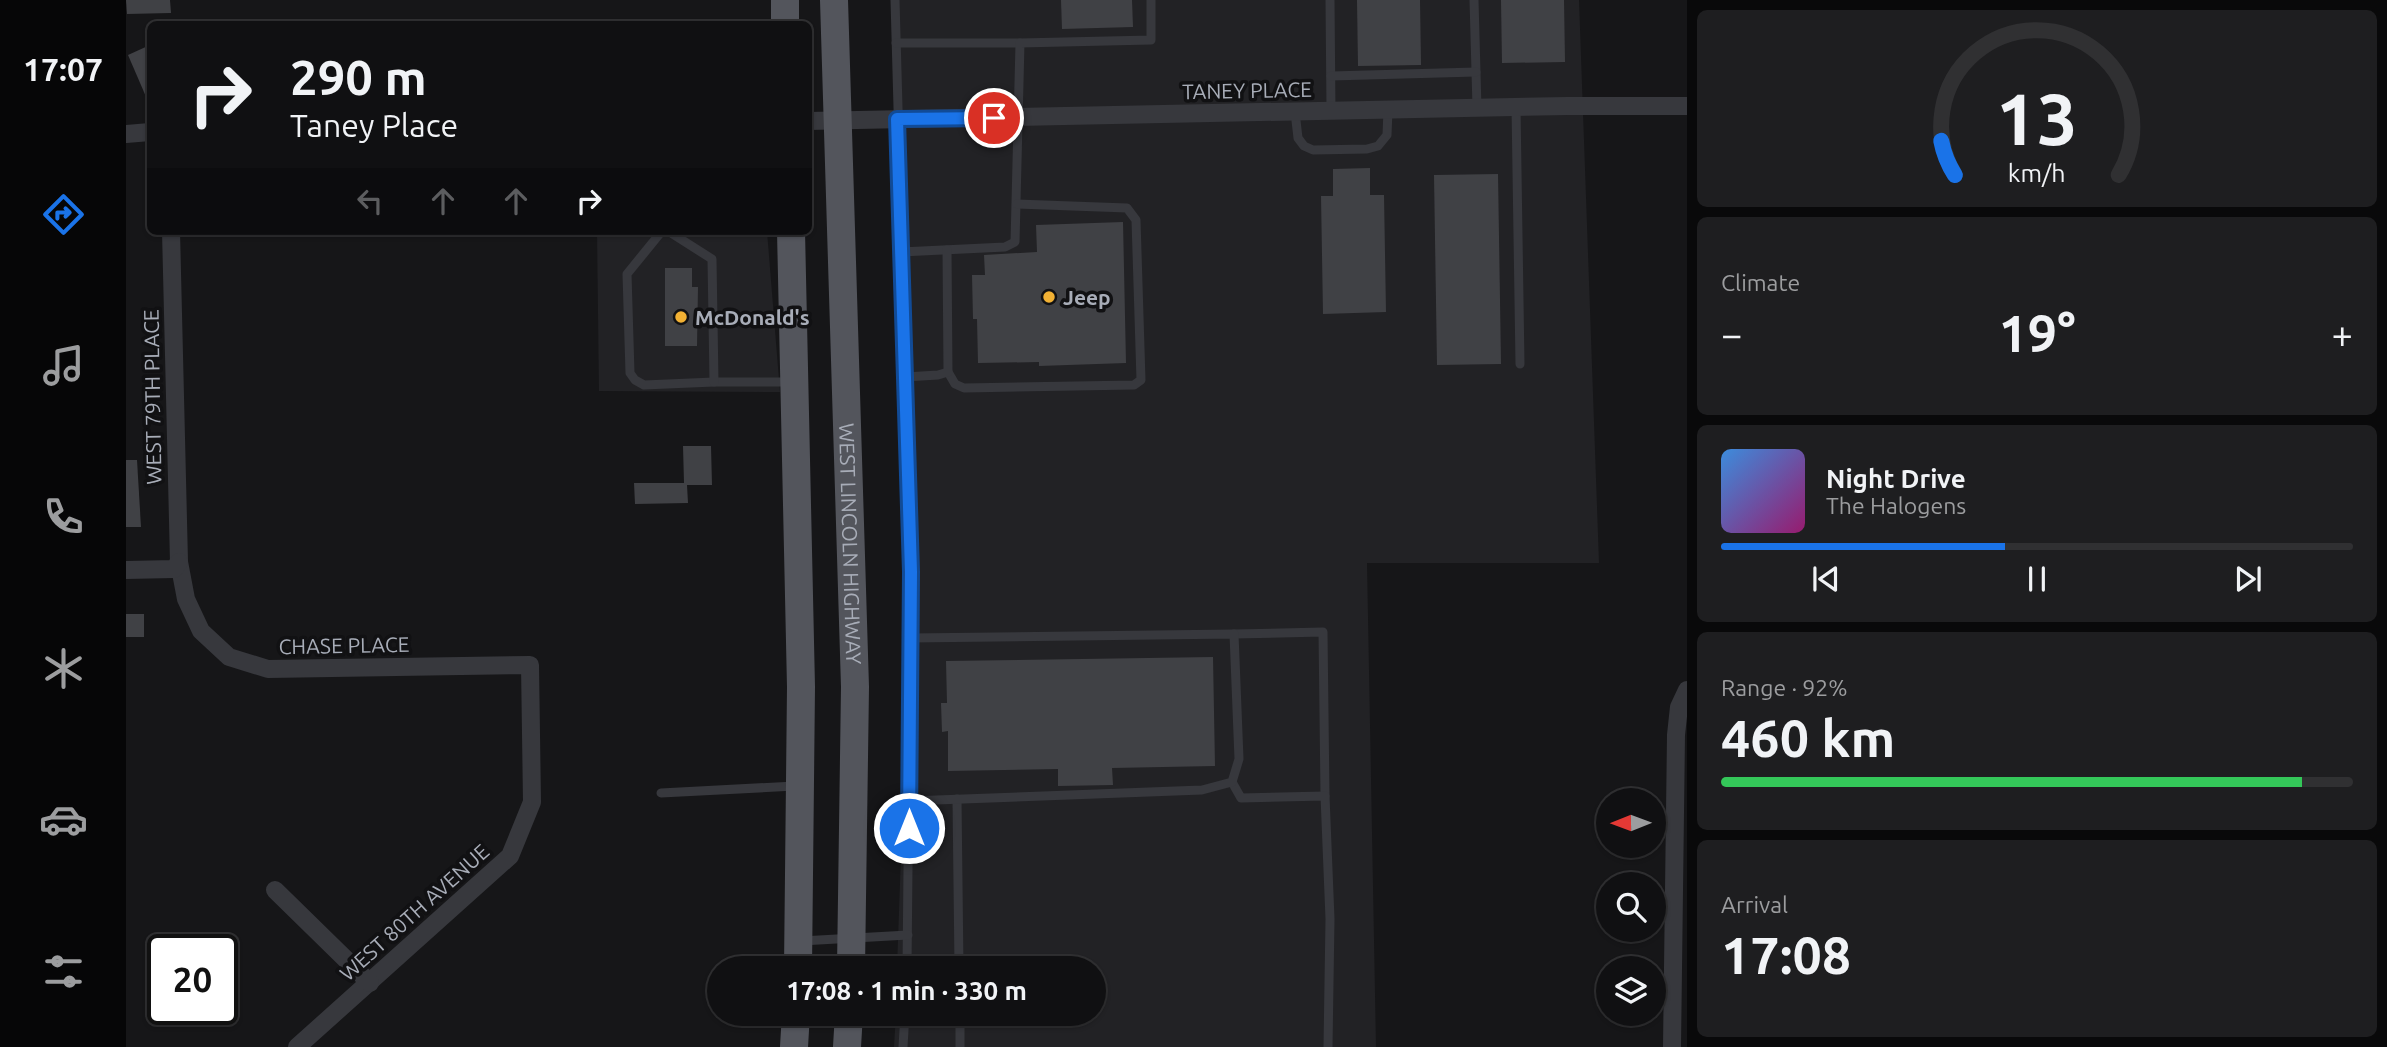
<!DOCTYPE html>
<html lang="en">
<head>
<meta charset="utf-8">
<style>
  :root { --surface:#101012; --page:#1e1e20; --text:#f1f3f6; --muted:#9c9d9f; --line:#303032; --accent:#1a73e8 }
  body { margin:0; font-family:Ubuntu,sans-serif; background:var(--page); color:var(--text); height:100vh; display:flex; flex-direction:column; font-size:26px; white-space:nowrap }
  * { box-sizing:border-box; margin:0 }
  p { font-size:23px; color:var(--muted) }
  .icon { flex:none; width:38px; height:38px; fill:none; stroke:currentColor; stroke-width:2; stroke-linecap:round; stroke-linejoin:round }
  .map { position:relative; flex:1; overflow:hidden }
  .sheet { display:flex; flex-direction:column; gap:10px; padding:10px; background:#09090a; width:700px }
  .sheet>* { flex:none }
  .hud { position:absolute; left:21px; top:21px; width:665px; height:214px; border-radius:10px; box-shadow:0 2px 5px #0004,0 0 0 2px var(--line); background:#101012; color:var(--text); overflow:hidden }
  .needle { width:46px; rotate:269deg }
  .buttons { position:absolute; left:1470px; top:788px; display:grid; gap:14px }
  .buttons a { display:grid; place-items:center; width:70px; height:70px; border-radius:50%; background:var(--surface); box-shadow:0 2px 5px #0004,0 0 0 2px var(--line); font-size:35px }
  .speed { position:absolute; left:21px; top:934px; display:flex; gap:14px; font-size:35px; font-weight:700; text-align:center }
  .speed>* { display:grid; place-content:center; width:91px; height:91px; border-radius:50%; background:var(--surface); box-shadow:0 2px 5px #0004,0 0 0 2px var(--line); line-height:1 }
  .speed .limit { border:4px solid #111; border-radius:10px; background:#fff; color:#111 }
  .pin { position:absolute; display:grid; place-items:center; width:60px; height:60px; color:#fff; margin:-30px; border:4px solid #fff; border-radius:50%; box-shadow:0 2px 7px #0007 }
  .me { position:absolute; width:77px; margin:-38px; rotate:0deg; stroke-linejoin:round; filter:drop-shadow(0 0 5px #0008) }
  .turn { display:flex; align-items:center; gap:24px; height:147px; padding:0 28px; font-size:32px }
  .turn .icon { width:91px; height:91px; stroke-width:2.5 }
  .turn b { display:block; font-size:49px; line-height:60px }
  .lanes { display:flex; align-items:center; height:66px; padding:0 28px; background:#0003; justify-content:center; gap:35px; direction:ltr }
  .lanes .off { opacity:.35 }
  .big { font-size:52px; font-weight:600; line-height:1.1 }
  .sheet .tile { flex:1; display:flex; flex-direction:column; justify-content:center; gap:10px; min-width:0; padding:0 24px; border-radius:10px; background:var(--page) }
  .sheet .dial { align-items:center; gap:0 }
  .dial svg { height:182px; overflow:visible; fill:none; stroke:var(--line); stroke-width:7; stroke-linecap:round; text-anchor:middle }
  .dial text { fill:var(--text); stroke:none }
  .song { display:flex; align-items:center; gap:21px }
  .cover { width:84px; height:84px; border-radius:10px; background:linear-gradient(135deg,hsl(210 70% 55%),hsl(320 70% 35%)) }
  .played { height:7px; border-radius:4px; background:linear-gradient(90deg,var(--accent) 45%,var(--line) 45%) }
  .keys { display:flex; justify-content:space-around; direction:ltr }
  .heat { display:flex; justify-content:space-between; align-items:center; font-size:38px; direction:ltr }
  .charge { height:10px; border-radius:5px; background:linear-gradient(90deg,#34c759 92%,var(--line) 0) }
  .trip { position:absolute; left:581px; top:956px; width:399px; height:70px; border-radius:35px; background:var(--surface); box-shadow:0 2px 5px #0004,0 0 0 2px var(--line); font-weight:600; line-height:70px; text-align:center }
  main { display:flex; flex:1; min-height:0 }
  .tab-bar { display:flex; flex-direction:column; width:126px; justify-content:space-around; align-items:center; background:#060607; color:var(--muted) }
  .tab-bar .icon { width:49px; height:49px }
  .tab-bar .active { color:var(--accent) }
  .tab-bar b { font-size:32px; color:var(--text) }
  .map>svg:first-child { display:block }
  .built { fill:#222225 }
  .building { fill:#404145 }
  .lines { fill:none; stroke-linecap:round; stroke-linejoin:round }
  .service { stroke:#37383d; stroke-width:9 }
  .minor { stroke:#37383d; stroke-width:18 }
  .primary { stroke:#53555c; stroke-width:28 }
  .route-casing { stroke:#114b97; stroke-width:18 }
  .route { stroke:#1a73e8; stroke-width:12 }
  .poi-dot { fill:#f2b134; stroke:#111113; stroke-width:2.5 }
  .labels { text-anchor:middle; dominant-baseline:central; stroke-width:7; stroke-linejoin:round; paint-order:stroke }
  .street-label { font-size:21px; fill:#a8adb8; stroke:#111113 }
  .poi-label { font-size:21px; font-weight:bold; fill:#a8adb8; stroke:#111113; text-anchor:start }
</style>
</head>
<body>
<main>
<nav class="tab-bar">
<b>17:07</b>
<svg class="icon active" aria-label="directions" viewBox="0 0 24 24"><path d="M12 3l9 9-9 9-9-9zM9 14v-3h6M13 9l2 2-2 2"/></svg>
<svg class="icon" aria-label="music" viewBox="0 0 24 24"><path d="M9 18V5l10-2v13"/><circle cx="6" cy="18" r="3"/><circle cx="16" cy="16" r="3"/></svg>
<svg class="icon" aria-label="phone" viewBox="0 0 24 24"><path d="M5 4h4l2 5-3 2q2 4 5 5l2-3 5 2v4C11 20 4 13 5 4z"/></svg>
<svg class="icon" aria-label="climate" viewBox="0 0 24 24"><path d="M12 3v18M4 7l16 10M4 17L20 7"/></svg>
<svg class="icon" aria-label="car" viewBox="0 0 24 24"><path d="M5 17H2v-5l4-1 3-4h7l3 4 3 1v5h-3M9 17h6M6 11h13"/><circle cx="7" cy="17" r="2"/><circle cx="17" cy="17" r="2"/></svg>
<svg class="icon" aria-label="filters" viewBox="0 0 24 24"><path d="M4 7h16M4 17h16"/><circle cx="9" cy="7" r="2"/><circle cx="15" cy="17" r="2"/></svg>
</nav>
<div class="map">
<svg width="1561" height="1047" viewBox="0 0 1561 1047">
  <rect width="100%" height="100%" fill="#161618"/>
  <g class="built">
    <polygon points="768,0 1453,0 1473,563 1241,563 1250,1047 768,1047 770,1013 968,1013 968,968 771,968 785,572"/>
    <polygon points="471,231 641,231 654,392 473,391"/>
  </g>
  <g class="building">
    <polygon points="0,0 44,0 45,13 1,14"/>
    <polygon points="935,0 1006,0 1007,27 936,29"/>
    <polygon points="1231,0 1294,0 1295,65 1232,66"/>
    <polygon points="1375,0 1438,0 1439,62 1376,63"/>
    <polygon points="24,45 24,106 2,55"/>
    <polygon points="1244,168 1244,195 1258,195 1260,312 1197,314 1195,196 1207,196 1207,169"/>
    <polygon points="1372,174 1375,364 1311,365 1308,175"/>
    <polygon points="997,222 1000,363 913,366 913,362 852,363 851,319 847,319 846,275 859,275 858,255 911,252 910,225"/>
    <polygon points="539,268 566,268 566,287 572,287 571,346 539,346"/>
    <polygon points="557,446 585,446 586,485 561,485 562,503 509,504 508,483 558,483"/>
    <polygon points="0,460 11,460 15,527 0,527"/>
    <rect x="0" y="614" width="18" height="23"/>
    <polygon points="1087,657 1089,766 986,768 987,785 932,786 932,769 822,771 822,731 816,732 815,703 821,703 820,661"/>
  </g>
  <g class="lines">
    <g class="service">
      <polyline points="769,0 785,572 781,968"/>
      <polyline points="1204,0 1205,111"/>
      <polyline points="1348,0 1351,108"/>
      <polyline points="770,43 894,43"/>
      <polyline points="1205,76 1350,72"/>
      <polyline points="1390,107 1394,364"/>
      <polyline points="1169,112 1172,138 1178,146 1187,150 1241,149 1252,146 1261,135 1262,110"/>
      <polyline points="536,231 501,274 504,373 509,380 518,385 588,382 665,382"/>
      <polyline points="542,231 586,259 588,382"/>
      <polyline points="775,252 879,247 889,242 894,43 1025,40 1025,0"/>
      <polyline points="822,372 829,384 838,388 1008,385 1015,380 1010,220 1001,208 891,204"/>
      <polyline points="779,377 812,375 822,372 821,250"/>
      <polyline points="1108,634 1197,632 1199,796"/>
      <polyline points="1106,782 1115,798 1199,796 1204,919 1202,1047"/>
      <polyline points="535,793 669,786"/>
      <polyline points="831,799 833,968"/>
      <polyline points="783,801 1076,790 1106,782 1113,759 1108,634 784,638"/>
      <polyline points="675,941 782,935"/>
      <polyline points="834,1013 834,1047"/>
      <polyline points="777,1047 779,1013"/>
    </g>
    <g class="minor">
      <polyline points="682,121 1442,106 1561,106"/>
      <polyline points="0,134 24,132"/>
      <polyline points="45,231 53,562 60,599 75,631 103,657 142,669 404,665 406,802 384,856 171,1047"/>
      <polyline points="0,570 48,569 53,562"/>
      <polyline points="149,890 244,983"/>
      <polyline points="1546,1047 1550,735 1553,707 1561,690"/>
    </g>
    <g class="primary">
      <polyline points="659,0 659,24"/>
      <path id="s1" d="M 708,0 L 729,687 L 725,968"/>
      <polyline points="665,231 675,687 672,968"/>
      <polyline points="668,1047 670,1013"/>
      <polyline points="721,1047 723,1013"/>
    </g>
  </g>
  <g class="lines">
    <defs>
      <polyline id="route" points="783,828 785,572 771,119 868,118"/>
    </defs>
    <use href="#route" class="route-casing"/>
    <use href="#route" class="route"/>
  </g>
  <g class="poi-dot">
    <circle cx="923" cy="297" r="7"/>
    <circle cx="555" cy="317" r="7"/>
  </g>
  <g class="labels">
    <g class="street-label">
      <text transform="translate(1121 90) rotate(-1)">TANEY PLACE</text>
      <text transform="translate(26 397) rotate(-91)">WEST 79TH PLACE</text>
      <text stroke="none"><textPath href="#s1" startOffset="544">WEST LINCOLN HIGHWAY</textPath></text>
      <text transform="translate(218 645) rotate(-1)">CHASE PLACE</text>
      <text transform="translate(288 912) rotate(-42)">WEST 80TH AVENUE</text>
    </g>
    <g class="poi-label">
      <text x="937" y="297">Jeep</text>
      <text x="569" y="317">McDonald's</text>
    </g>
  </g>
</svg>
<div class="buttons">
<a><svg class="needle" viewBox="-14 -14 28 28"><path d="M0-13l5 13h-10z" fill="#e53935"/><path d="M0 13l5-13h-10z" fill="#9c9d9f"/></svg></a>
<a><svg class="icon" aria-label="search" viewBox="0 0 24 24"><circle cx="10" cy="10" r="6"/><path d="M15 15l6 6"/></svg></a>
<a><svg class="icon" aria-label="layers" viewBox="0 0 24 24"><path d="M12 4l9 5-9 5-9-5zM3 14l9 5 9-5"/></svg></a>
</div>
<div class="speed"><div class="limit">20</div></div>
<div class="pin" style="left:868px;top:118px;background:#d93025"><svg class="icon" aria-label="arrive" viewBox="0 0 24 24"><path d="M6 21V4h12l-3 4 3 4H6"/></svg></div>
<svg class="me" style="left:783px;top:828px" viewBox="-20 -20 40 40"><circle r="17" fill="#1a73e8" stroke="#fff" stroke-width="3"/><path d="M0-11L8 9 0 5-8 9z" fill="#fff"/></svg>
<div class="trip">17:08 · 1 min · 330 m</div>
<div class="hud">
<div class="turn"><svg class="icon" aria-label="right" viewBox="0 0 24 24"><path d="M7 20v-9h11M14 6l5 5-5 5"/></svg><div><b>290 m</b>Taney Place</div></div>
<div class="lanes"><svg class="icon off" aria-label="left" viewBox="0 0 24 24"><path d="M17 20v-9H6M10 6l-5 5 5 5"/></svg><svg class="icon off" aria-label="ahead" viewBox="0 0 24 24"><path d="M12 20V5M6 11l6-6 6 6"/></svg><svg class="icon off" aria-label="ahead" viewBox="0 0 24 24"><path d="M12 20V5M6 11l6-6 6 6"/></svg><svg class="icon" aria-label="right" viewBox="0 0 24 24"><path d="M7 20v-9h11M14 6l5 5-5 5"/></svg></div>
</div>
</div>
<section class="sheet">
<div class="tile dial"><svg viewBox="0 0 100 80">
<path d="M14 69A42 42 0 1 1 86 69"/>
<path d="M14 69A42 42 0 0 1 8 54" stroke="#1a73e8"/>
<text x="50" y="56" font-size="32" font-weight="700">13</text>
<text x="50" y="72" font-size="11">km/h</text>
</svg></div>
<div class="tile"><p>Climate</p>
<div class="heat"><a>−</a><b class="big">19°</b><a>+</a></div>
</div>
<div class="tile">
<div class="song"><i class="cover"></i><div><b>Night Drive</b><p>The Halogens</p></div></div>
<div class="played"></div>
<div class="keys"><svg class="icon" aria-label="previous" viewBox="0 0 24 24"><path d="M18 5L8 12l10 7zM5 5v14"/></svg><svg class="icon" aria-label="pause" viewBox="0 0 24 24"><path d="M8 5v14M16 5v14"/></svg><svg class="icon" aria-label="next" viewBox="0 0 24 24"><path d="M6 5l10 7-10 7zM19 5v14"/></svg></div>
</div>
<div class="tile"><p>Range · 92%</p><b class="big">460 km</b><div class="charge"></div></div>
<div class="tile"><p>Arrival</p><b class="big">17:08</b></div>
</section>
</main>
</body>
</html>
